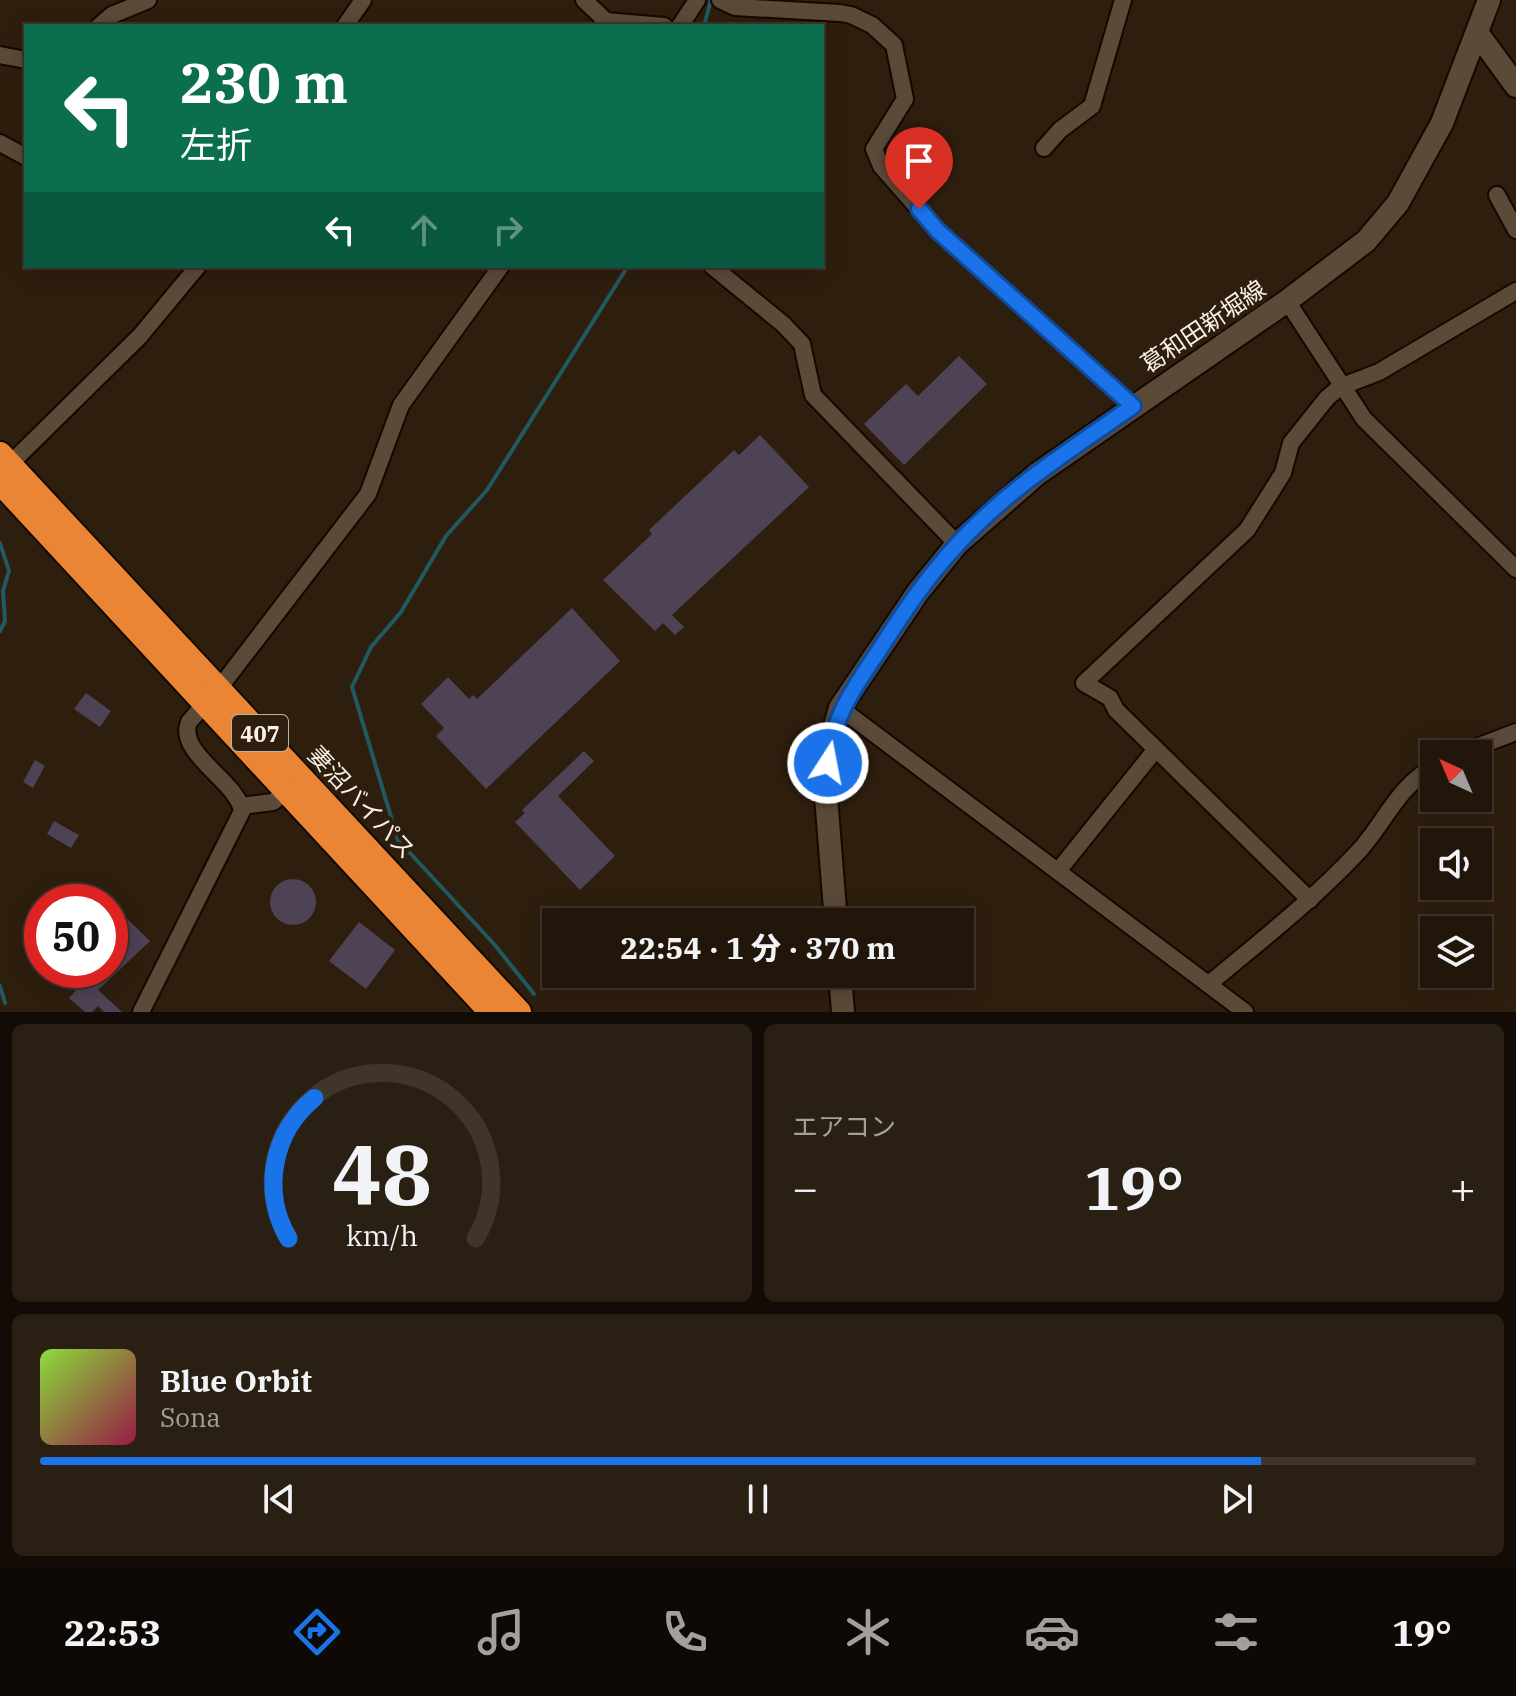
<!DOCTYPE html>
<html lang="ja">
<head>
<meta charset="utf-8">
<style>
  :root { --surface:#22160a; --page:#2a1f13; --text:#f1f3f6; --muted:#a29f9c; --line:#3f352b; --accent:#1a73e8 }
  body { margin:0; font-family:"IBM Plex Serif","Noto Sans JP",serif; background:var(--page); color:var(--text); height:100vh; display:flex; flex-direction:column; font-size:30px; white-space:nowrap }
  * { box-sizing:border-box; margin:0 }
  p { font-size:26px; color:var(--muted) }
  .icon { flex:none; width:44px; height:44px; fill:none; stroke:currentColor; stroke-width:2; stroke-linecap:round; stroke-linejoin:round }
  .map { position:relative; height:1012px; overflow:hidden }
  .details { display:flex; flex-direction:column; gap:12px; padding:12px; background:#130c06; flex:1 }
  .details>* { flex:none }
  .guide { position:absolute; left:24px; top:24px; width:800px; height:244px; border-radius:0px; box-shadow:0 4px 20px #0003,0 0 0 2px var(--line); background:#0b6e4f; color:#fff; overflow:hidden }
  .needle { width:52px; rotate:316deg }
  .controls { position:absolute; left:1420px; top:740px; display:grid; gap:16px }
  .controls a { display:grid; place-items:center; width:72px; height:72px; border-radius:0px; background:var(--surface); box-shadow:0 4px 20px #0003,0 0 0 2px var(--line); font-size:40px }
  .speed { position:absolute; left:24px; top:884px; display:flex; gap:16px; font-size:40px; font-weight:700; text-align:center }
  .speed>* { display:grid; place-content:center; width:104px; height:104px; border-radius:50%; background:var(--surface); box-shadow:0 4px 20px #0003,0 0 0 2px var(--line); line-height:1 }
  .speed .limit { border:12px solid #d22; background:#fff; color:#111 }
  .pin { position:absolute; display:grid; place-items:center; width:68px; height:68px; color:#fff; margin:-82px -34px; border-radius:50% 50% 50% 0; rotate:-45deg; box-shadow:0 0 8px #0007 }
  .pin .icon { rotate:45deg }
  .me { position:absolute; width:88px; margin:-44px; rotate:11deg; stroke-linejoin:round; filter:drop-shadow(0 0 6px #0008) }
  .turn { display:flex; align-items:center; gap:28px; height:168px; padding:0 24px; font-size:36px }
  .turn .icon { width:104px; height:104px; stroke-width:2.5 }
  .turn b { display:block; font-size:56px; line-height:68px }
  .lanes { display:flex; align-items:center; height:76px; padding:0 24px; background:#0003; justify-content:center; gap:40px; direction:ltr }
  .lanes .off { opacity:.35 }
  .big { font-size:60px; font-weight:800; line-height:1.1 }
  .details .widget { flex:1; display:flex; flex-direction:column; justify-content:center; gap:12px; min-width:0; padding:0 28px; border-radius:12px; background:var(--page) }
  .details .dial { align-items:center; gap:0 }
  .dial svg { height:208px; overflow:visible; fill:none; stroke:var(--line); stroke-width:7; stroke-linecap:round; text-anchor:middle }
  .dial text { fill:var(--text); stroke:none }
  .song { display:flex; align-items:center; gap:24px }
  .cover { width:96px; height:96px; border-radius:12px; background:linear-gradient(135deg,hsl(90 70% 55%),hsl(340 70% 35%)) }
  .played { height:8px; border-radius:4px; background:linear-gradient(90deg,var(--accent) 85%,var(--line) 85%) }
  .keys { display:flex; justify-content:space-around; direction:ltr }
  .heat { display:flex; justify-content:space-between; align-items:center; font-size:44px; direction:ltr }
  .details .tiles { flex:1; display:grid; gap:12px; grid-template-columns:1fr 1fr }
  .widget:last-child { grid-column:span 2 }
  .trip { position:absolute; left:542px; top:908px; width:432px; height:80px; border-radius:0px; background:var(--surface); box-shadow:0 4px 20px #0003,0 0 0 2px var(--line); font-weight:800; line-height:80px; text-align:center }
  .tab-bar { display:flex; height:128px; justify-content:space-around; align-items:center; background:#0e0904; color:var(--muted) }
  .tab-bar .icon { width:56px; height:56px }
  .tab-bar .selected { color:var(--accent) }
  .tab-bar b { font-size:36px; color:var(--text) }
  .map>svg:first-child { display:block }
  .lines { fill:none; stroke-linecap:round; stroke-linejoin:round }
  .stream { stroke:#205960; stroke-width:4 }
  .building { fill:#4e4255 }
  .street-casing { stroke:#150800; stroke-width:20 }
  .secondary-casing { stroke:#150800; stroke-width:26 }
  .highway-casing { stroke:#150800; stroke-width:28 }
  .street { stroke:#5c4a39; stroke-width:16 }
  .secondary { stroke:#5c4a39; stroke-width:22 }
  .highway { stroke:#e98535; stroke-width:24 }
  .route-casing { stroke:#114b97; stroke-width:20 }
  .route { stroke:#1a73e8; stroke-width:14 }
  .labels { text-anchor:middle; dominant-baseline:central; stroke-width:8; stroke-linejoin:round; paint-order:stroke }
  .shield { fill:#2e1e0e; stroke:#beb2a5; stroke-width:2 }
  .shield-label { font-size:22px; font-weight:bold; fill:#fbf1e6 }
  .street-label { font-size:24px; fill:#fbf1e6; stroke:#2e1e0e }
</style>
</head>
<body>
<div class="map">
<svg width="1516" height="1012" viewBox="0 0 1516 1012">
  <rect width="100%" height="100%" fill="#2e1e0e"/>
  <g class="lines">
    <g class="stream">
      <polyline points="704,26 711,0"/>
      <polyline points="0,543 9,571 3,591 5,621 0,631"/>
      <polyline points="0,986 5,1003"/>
      <polyline points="534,994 494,944 398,840 352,687 371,647 401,612 446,536 487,490 628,266"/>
    </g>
  </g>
  <g class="building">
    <polygon points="959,356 987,384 904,465 864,424 906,384 918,396"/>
    <polygon points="760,435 809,487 672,615 684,627 675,635 663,623 655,631 603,580 652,534 649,530 734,450 739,455"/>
    <polygon points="572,608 620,661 486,789 436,736 444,728 421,704 448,677 469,699 473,695 477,699"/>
    <polygon points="86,693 111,711 100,727 74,709"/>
    <polygon points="584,751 594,761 558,796 615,856 580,890 515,822 525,813 522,810"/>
    <polygon points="35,760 45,766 33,788 23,782"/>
    <polygon points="54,821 79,835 71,848 47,834"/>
    <circle cx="293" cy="902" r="23"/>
    <polygon points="120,912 150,941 98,990 122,1012 104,1012 98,1006 92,1012 85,1012 69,998 80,986 77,983 90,970 110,970 110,923"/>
    <polygon points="359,922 395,950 366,989 329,961"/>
  </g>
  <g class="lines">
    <defs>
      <g id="street">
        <polyline points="584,0 606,21 664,26"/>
        <polyline points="720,0 735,7 840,13 851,15 872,25 894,45 905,99 874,149 881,166 938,231 1133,406"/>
        <polyline points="99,26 112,15 148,0"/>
        <polyline points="345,26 363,0"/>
        <polyline points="680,26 697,0"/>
        <polyline points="0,55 26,60"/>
        <polyline points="0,143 26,157"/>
        <polyline points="1044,148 1060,130 1092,106 1123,0"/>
        <polyline points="1497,195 1516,230"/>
        <polyline points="712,266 783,324 802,344 813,395 957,544"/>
        <polyline points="1287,301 1364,419 1516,569"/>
        <polyline points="10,464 140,336 198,266"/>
        <polyline points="840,708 1245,1012"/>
        <polyline points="1458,754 1516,732"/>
        <polyline points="241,806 273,802 287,791"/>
        <polyline points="1058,871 1156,749"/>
        <polyline points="1310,900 1116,710 1110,698 1084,683 1247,530 1283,473 1291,443 1327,398 1340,387 1379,372 1516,291"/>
        <path d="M 1209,984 C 1259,942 1312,901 1357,853 C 1383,826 1398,785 1434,767"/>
        <path d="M 141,1012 L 242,811 C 238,782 176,753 189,722 L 227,678 L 368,494 L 401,405 L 501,266"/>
      </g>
      <g id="secondary">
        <polyline points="1478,34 1516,86"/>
        <polyline points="836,922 825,784 830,743 840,708 918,592 957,544 1037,474 1287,301 1366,241 1398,203 1442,123 1489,0"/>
        <polyline points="840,974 843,1012"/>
      </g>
      <g id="highway">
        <polyline points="0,454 519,1012"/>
        <polyline points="0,482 491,1012"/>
      </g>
    </defs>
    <use href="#street" class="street-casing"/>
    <use href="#secondary" class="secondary-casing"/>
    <use href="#highway" class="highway-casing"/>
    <use href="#street" class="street"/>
    <use href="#secondary" class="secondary"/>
    <use href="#highway" class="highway"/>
  </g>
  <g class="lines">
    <defs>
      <path id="route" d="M 828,763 C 833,715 854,688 880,649 C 903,613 927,577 956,546 C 1006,490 1072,449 1133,406 L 938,231 L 919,209"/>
    </defs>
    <use href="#route" class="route-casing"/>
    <use href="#route" class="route"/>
  </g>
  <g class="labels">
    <rect class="shield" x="232" y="715" width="56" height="36" rx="6"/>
    <g class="shield-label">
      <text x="260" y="733">407</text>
    </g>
    <g class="street-label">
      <text transform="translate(1203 326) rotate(-34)">葛和田新堀線</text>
      <text transform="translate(362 802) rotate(47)">妻沼バイパス</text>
    </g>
  </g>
</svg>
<div class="controls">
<a><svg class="needle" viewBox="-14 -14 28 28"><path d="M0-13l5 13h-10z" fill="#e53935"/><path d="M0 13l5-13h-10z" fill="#a29f9c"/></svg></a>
<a><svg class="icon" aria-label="sound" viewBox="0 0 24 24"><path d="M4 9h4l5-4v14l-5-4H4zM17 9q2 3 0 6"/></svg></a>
<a><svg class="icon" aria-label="layers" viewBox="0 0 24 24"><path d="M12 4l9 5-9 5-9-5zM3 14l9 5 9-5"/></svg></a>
</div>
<div class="speed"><div class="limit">50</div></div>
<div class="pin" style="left:919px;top:209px;background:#d93025"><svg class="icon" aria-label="arrive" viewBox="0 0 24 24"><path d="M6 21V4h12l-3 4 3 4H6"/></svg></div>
<svg class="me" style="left:828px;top:763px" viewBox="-20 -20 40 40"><circle r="17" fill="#1a73e8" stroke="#fff" stroke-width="3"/><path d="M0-11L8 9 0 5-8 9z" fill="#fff"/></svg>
<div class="trip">22:54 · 1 分 · 370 m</div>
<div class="guide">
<div class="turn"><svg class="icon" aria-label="left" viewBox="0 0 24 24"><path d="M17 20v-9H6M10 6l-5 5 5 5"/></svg><div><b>230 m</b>左折</div></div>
<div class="lanes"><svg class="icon" aria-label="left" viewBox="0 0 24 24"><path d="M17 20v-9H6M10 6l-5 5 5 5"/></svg><svg class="icon off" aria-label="ahead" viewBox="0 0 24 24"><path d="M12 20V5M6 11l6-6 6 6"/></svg><svg class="icon off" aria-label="right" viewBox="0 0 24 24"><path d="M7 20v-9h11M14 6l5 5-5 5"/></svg></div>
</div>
</div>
<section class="details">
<div class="tiles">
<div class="widget dial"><svg viewBox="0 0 100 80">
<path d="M14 69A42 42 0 1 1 86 69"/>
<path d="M14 69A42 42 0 0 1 24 15" stroke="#1a73e8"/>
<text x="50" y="56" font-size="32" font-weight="700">48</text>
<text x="50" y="72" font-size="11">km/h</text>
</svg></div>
<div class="widget"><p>エアコン</p>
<div class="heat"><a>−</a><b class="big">19°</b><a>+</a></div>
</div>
<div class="widget">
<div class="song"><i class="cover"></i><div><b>Blue Orbit</b><p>Sona</p></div></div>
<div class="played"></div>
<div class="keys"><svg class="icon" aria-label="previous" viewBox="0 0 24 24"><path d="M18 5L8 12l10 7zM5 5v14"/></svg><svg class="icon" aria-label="pause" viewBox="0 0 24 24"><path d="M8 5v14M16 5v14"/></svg><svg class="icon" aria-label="next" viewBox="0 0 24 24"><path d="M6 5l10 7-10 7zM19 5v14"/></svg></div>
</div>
</div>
</section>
<nav class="tab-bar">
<b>22:53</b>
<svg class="icon selected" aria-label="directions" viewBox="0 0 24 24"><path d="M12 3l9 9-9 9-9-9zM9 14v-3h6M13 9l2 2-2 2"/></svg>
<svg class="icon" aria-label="music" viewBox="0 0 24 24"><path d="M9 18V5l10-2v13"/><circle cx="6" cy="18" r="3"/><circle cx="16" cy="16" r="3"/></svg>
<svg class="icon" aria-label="phone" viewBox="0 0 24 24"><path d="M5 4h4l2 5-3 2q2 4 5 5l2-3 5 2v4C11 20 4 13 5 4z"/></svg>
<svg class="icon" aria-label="climate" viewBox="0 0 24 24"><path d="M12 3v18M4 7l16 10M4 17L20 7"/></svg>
<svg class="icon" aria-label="car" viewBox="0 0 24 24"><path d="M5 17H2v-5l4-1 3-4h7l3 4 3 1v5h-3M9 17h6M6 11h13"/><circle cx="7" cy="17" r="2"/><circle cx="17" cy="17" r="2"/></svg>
<svg class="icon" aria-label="filters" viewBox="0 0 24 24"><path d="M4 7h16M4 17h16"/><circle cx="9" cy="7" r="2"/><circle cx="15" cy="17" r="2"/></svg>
<b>19°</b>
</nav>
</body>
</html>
